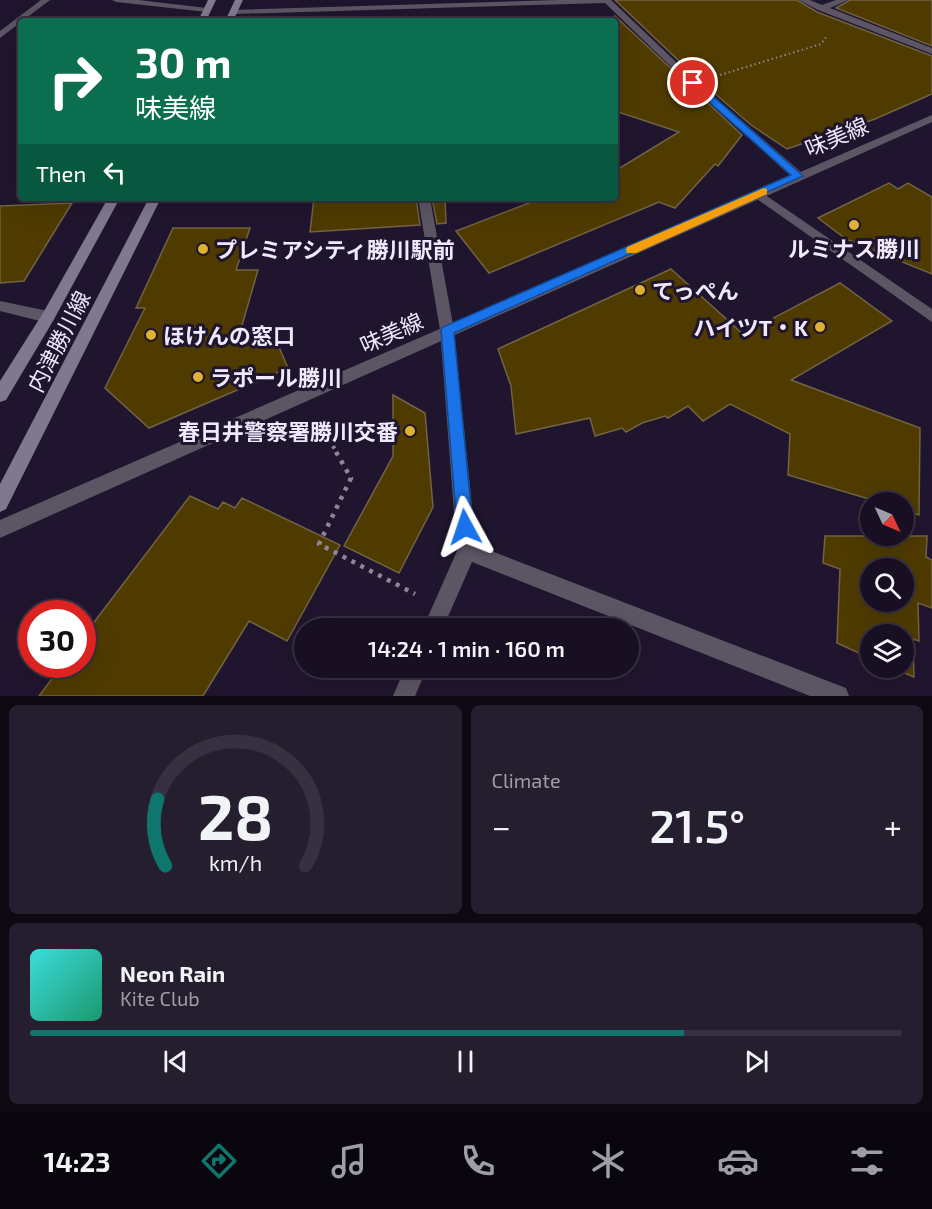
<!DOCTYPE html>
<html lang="en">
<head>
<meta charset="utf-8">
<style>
  :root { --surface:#181022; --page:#251e2f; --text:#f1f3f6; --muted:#9f9da5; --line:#363040; --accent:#0f766e }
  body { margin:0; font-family:"Exo 2","Noto Sans JP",sans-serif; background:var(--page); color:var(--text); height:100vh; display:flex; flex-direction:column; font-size:22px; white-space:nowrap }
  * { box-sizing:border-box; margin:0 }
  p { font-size:20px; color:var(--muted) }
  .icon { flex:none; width:33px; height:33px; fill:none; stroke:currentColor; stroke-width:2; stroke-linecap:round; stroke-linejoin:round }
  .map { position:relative; height:696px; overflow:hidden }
  .side { display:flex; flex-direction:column; gap:9px; padding:9px; background:#0d0913; flex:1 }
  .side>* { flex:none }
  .guide { position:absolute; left:18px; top:18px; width:600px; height:183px; border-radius:6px; box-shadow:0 6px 24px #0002,0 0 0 2px var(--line); background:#0b6e4f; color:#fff; overflow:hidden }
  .needle { width:39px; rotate:134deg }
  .fabs { position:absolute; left:860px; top:492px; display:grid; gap:12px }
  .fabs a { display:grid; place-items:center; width:54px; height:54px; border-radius:50%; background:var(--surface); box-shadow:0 6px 24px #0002,0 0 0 2px var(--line); font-size:30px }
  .speed { position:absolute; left:18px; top:600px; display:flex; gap:12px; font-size:30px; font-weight:700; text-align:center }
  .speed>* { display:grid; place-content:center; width:78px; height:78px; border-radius:50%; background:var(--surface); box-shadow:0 6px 24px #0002,0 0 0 2px var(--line); line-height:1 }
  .speed .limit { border:9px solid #d22; background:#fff; color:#111 }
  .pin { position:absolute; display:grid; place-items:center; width:51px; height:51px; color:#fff; margin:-26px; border:3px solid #fff; border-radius:50%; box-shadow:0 2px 6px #0007 }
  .me { position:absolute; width:66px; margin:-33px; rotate:355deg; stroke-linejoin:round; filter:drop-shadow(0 0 4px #0008) }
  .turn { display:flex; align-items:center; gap:21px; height:126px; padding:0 18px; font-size:27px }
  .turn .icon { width:78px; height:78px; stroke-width:2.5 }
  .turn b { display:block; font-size:42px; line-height:51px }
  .then { display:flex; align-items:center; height:57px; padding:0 18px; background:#0003; gap:12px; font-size:22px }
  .big { font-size:45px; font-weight:600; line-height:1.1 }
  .side .widget { flex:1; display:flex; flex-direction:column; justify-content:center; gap:9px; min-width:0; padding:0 21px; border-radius:9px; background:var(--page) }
  .side .dial { align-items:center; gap:0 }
  .dial svg { height:156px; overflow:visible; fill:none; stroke:var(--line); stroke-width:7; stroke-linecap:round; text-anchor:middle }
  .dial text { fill:var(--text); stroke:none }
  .song { display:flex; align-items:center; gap:18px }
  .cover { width:72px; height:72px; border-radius:9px; background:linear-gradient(135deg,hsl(180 70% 55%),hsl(160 70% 35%)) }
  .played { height:6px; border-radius:3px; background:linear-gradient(90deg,var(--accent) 75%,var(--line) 75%) }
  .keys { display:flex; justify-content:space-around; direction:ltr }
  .heat { display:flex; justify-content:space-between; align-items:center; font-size:33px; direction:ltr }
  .side .tiles { flex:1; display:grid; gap:9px; grid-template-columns:1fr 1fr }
  .widget:last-child { grid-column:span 2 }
  .trip { position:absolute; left:294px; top:618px; width:345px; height:60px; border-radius:30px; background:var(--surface); box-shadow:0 6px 24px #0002,0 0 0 2px var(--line); font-weight:600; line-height:60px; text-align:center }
  .menu { display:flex; height:96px; justify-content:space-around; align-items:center; background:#0a060e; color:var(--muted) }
  .menu .icon { width:42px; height:42px }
  .menu .selected { color:var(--accent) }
  .menu b { font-size:27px; color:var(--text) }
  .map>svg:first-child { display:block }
  .building { fill:#4f3b00; stroke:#716343; stroke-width:1.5; fill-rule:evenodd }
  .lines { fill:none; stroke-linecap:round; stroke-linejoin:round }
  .path-far2 { stroke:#8e859a; stroke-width:2; stroke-dasharray:1.5 3; stroke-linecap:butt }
  .path-far1 { stroke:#8e859a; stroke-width:4; stroke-dasharray:3 4.5; stroke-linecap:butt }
  .path { stroke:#8e859a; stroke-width:4.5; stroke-dasharray:4 6; stroke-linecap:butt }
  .minor { fill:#5c5664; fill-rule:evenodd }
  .tertiary { fill:#5c5664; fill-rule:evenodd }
  .secondary { fill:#80788d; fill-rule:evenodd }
  .route { fill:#1a73e8; stroke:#114b97; stroke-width:1.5 }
  .slow { fill:#f59e0b }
  .poi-dot { fill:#deb133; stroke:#20152e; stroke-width:2 }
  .labels { text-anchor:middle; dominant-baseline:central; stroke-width:6; stroke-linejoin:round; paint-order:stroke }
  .street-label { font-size:22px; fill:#f0e9fb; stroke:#20152e }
  .poi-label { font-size:22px; font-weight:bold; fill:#f0e9fb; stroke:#20152e; text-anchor:start }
</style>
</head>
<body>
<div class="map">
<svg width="932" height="696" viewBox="0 0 932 696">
  <rect width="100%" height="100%" fill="#20152e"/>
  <g class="building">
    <polygon points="615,0 797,0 817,12 932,56 932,94 875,119 787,149 751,125 698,79"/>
    <polygon points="850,0 932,0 932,46 836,8"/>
    <polygon points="615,16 742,135 718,166 715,164 675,208 659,202 489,273 456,231 542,198 615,198 615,171 679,132 615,111"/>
    <polygon points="889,183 898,189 908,183 932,197 932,274 846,239 818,218"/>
    <polygon points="314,198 416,198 420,225 310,232"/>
    <polygon points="432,198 445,198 446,223 437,224"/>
    <polygon points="72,203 24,281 0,283 0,206"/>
    <polygon points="173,228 250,228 236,270 258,270 238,339 270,326 288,368 149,428 105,388 145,308 136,308"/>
    <polygon points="671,269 743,334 840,283 892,321 791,380 920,428 919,515 903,510 903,502 879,502 788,475 790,434 730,404 703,421 688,406 668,418 665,416 642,423 626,432 622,428 595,436 590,418 516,434 511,386 498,349"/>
    <polygon points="393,395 425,413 433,507 399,573 344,546 393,456"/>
    <polygon points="190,496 218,509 223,502 235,508 242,498 340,545 287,641 249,621 203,696 39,696 63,664 82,664 82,638"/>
    <path d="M 825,536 L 927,536 L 926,557 L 932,560 L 932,608 L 918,603 L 919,641 L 913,639 L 914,677 L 893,668 L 903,668 L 903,634 L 870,634 L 870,658 L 837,643 L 840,569 L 823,563 ZM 870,568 L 903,568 L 903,602 L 870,602 Z"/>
  </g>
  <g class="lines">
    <polyline class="path-far2" points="720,75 821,44 827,36"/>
    <polyline class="path-far1" points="318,420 337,453"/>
    <polyline class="path" points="336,452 351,478 319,544 415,594"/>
    <g class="minor">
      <polygon points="41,0 50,0 0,38 0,31"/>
      <polygon points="112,0 138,0 207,8 211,10 207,12 116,2"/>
      <polygon points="558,0 611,0 696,81 802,173 802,179 794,179 690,85 605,3 233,14 229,12 233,10"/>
      <polygon points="799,0 810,0 822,5 836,0 848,0 830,8 932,48 932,54 818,10"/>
      <polygon points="758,190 932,309 932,322 754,197 754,191"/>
      <polygon points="418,198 430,198 454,330 476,545 838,685 846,688 849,696 810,696 472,562 443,628 423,628 457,551 440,330"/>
      <polygon points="0,301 48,311 53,313 55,317 53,321 48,323 0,311"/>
      <polygon points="405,668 427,668 415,696 393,696"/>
    </g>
    <polygon class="tertiary" points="932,115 932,122 0,538 0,520"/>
    <g class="secondary">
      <polygon points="208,0 216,0 206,21 198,21"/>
      <polygon points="235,0 243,0 233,21 225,21"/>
      <polygon points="108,198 120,198 53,321 6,400 0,402 0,381 43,313"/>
      <polygon points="149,198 161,198 6,509 0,512 0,484"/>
    </g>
  </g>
  <polygon class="route" points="690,81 696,81 803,176 454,333 473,527 471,533 465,536 459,533 457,527 441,330 443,327 791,175 690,85"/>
  <polygon class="slow" points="764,188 767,189 767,194 636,253 627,253 626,250 627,247"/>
  <g class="poi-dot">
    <circle cx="854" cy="225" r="6"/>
    <circle cx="203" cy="249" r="6"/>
    <circle cx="640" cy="290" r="6"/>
    <circle cx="820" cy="327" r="6"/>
    <circle cx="151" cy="335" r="6"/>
    <circle cx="198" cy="377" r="6"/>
    <circle cx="410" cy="431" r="6"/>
  </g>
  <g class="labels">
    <g class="street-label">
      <text transform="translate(836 136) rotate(-23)">味美線</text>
      <text transform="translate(391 332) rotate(-24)">味美線</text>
      <text transform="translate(58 341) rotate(-63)">内津勝川線</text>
    </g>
    <g class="poi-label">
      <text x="854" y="248" text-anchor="middle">ルミナス勝川</text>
      <text x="215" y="249">プレミアシティ勝川駅前</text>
      <text x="652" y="290">てっぺん</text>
      <text x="808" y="327" text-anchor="end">ハイツT・K</text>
      <text x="163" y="335">ほけんの窓口</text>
      <text x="210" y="377">ラポール勝川</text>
      <text x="398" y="431" text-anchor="end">春日井警察署勝川交番</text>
    </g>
  </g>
</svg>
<div class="fabs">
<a><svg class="needle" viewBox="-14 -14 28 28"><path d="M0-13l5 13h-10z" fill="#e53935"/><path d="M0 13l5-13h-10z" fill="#9f9da5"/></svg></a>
<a><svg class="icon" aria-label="search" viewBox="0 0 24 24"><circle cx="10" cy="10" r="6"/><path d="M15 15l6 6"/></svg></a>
<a><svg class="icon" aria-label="layers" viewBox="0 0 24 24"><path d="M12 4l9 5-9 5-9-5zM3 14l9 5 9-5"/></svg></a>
</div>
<div class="speed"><div class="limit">30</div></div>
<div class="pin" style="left:693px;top:83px;background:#d93025"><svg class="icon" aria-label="arrive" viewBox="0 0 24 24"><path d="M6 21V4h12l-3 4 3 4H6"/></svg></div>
<svg class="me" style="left:465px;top:527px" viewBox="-20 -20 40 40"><path d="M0-17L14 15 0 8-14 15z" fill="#1a73e8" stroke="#fff" stroke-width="4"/></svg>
<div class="trip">14:24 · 1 min · 160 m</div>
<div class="guide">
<div class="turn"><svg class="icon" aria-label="right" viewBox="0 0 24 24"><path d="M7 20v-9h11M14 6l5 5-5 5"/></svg><div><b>30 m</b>味美線</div></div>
<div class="then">Then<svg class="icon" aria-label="left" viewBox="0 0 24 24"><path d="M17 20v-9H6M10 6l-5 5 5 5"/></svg></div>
</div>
</div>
<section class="side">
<div class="tiles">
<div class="widget dial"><svg viewBox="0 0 100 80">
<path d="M14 69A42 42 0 1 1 86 69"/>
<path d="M14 69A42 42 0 0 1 10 35" stroke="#0f766e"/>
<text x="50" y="56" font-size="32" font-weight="700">28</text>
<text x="50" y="72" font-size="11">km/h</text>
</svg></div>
<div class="widget"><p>Climate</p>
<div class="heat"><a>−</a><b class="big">21.5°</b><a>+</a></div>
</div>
<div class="widget">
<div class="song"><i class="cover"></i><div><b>Neon Rain</b><p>Kite Club</p></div></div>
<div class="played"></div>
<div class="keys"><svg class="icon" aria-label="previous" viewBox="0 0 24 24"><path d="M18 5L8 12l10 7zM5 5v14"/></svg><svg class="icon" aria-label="pause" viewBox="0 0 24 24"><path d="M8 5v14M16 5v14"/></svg><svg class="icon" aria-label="next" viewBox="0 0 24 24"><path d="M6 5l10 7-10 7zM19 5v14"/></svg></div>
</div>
</div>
</section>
<nav class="menu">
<b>14:23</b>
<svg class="icon selected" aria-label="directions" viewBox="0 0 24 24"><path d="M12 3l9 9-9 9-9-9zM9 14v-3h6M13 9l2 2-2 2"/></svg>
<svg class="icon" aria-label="music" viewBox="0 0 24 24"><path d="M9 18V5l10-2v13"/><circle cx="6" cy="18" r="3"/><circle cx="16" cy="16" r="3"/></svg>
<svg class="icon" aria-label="phone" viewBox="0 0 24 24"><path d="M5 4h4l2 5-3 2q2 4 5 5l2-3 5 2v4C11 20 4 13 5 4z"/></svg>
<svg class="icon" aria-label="climate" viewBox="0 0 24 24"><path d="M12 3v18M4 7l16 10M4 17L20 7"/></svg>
<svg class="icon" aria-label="car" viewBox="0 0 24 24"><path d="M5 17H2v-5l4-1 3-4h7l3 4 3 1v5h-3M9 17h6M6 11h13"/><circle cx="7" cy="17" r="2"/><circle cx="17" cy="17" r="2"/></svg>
<svg class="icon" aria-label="filters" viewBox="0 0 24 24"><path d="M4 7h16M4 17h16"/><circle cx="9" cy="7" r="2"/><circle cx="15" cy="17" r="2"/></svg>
</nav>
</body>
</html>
